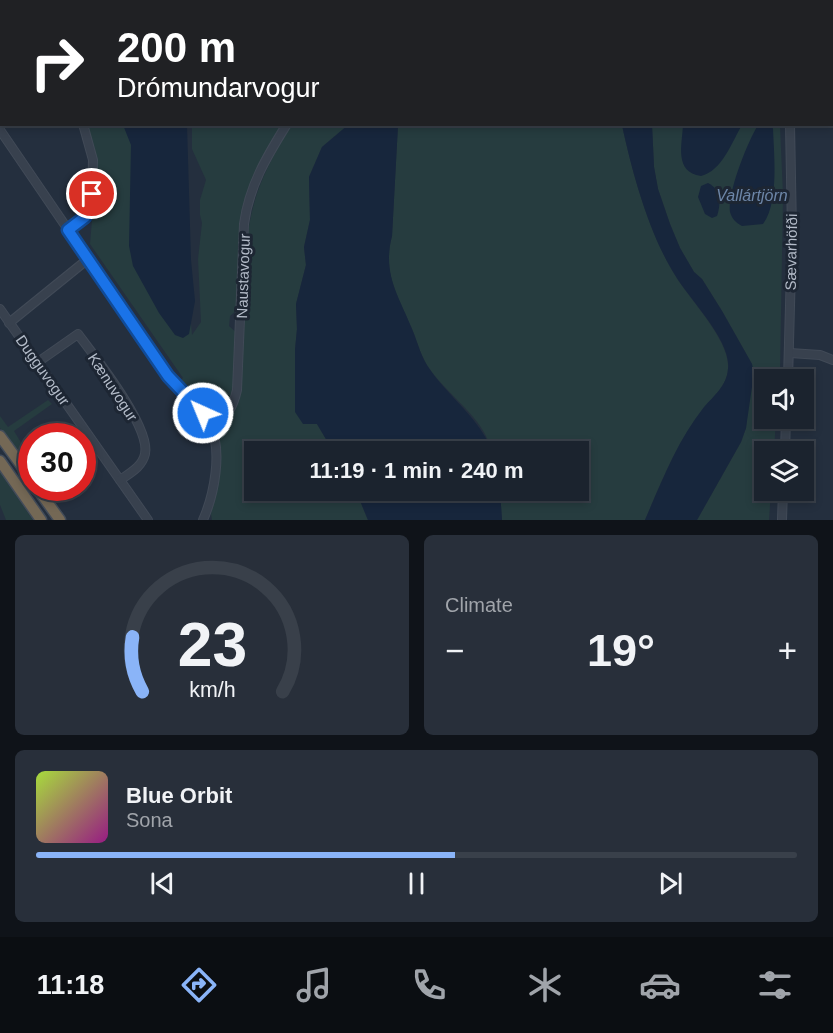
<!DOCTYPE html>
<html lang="en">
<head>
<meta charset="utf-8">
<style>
  :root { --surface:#1b232e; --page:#282f3a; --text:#f1f3f6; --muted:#a0a4aa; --line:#39404a; --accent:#8ab4f8 }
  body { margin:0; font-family:Helvetica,sans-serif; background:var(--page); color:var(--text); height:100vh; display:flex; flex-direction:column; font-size:22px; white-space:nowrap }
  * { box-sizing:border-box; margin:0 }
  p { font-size:20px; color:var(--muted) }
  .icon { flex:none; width:33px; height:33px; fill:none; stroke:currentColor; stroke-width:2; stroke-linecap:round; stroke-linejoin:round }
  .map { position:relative; height:520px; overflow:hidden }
  .side { display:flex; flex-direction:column; gap:15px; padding:15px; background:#0f1319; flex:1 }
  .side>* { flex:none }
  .top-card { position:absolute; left:0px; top:0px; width:834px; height:126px; box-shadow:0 3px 9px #0003,0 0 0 2px var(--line); background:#202124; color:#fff; overflow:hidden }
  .controls { position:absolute; left:754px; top:369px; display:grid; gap:12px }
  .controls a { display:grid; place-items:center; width:60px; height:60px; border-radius:0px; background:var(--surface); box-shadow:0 3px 9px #0003,0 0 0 2px var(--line); font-size:30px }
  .speed { position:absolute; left:18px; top:423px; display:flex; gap:12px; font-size:30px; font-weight:700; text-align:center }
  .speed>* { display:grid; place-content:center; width:78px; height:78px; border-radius:50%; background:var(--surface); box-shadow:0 3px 9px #0003,0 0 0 2px var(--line); line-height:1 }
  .speed .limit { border:9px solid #d22; background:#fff; color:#111 }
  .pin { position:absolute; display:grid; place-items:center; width:51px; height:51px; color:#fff; margin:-26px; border:3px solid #fff; border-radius:50%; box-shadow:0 2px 6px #0007 }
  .me { position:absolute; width:66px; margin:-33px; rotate:316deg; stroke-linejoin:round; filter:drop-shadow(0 0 4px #0008) }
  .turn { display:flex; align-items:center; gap:21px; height:126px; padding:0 18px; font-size:27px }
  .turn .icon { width:78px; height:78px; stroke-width:2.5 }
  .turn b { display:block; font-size:42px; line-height:51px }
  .big { font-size:45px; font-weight:600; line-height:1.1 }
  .side .tile { flex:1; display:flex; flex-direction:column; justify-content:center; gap:9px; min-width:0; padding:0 21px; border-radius:9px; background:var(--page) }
  .side .dial { align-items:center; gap:0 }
  .dial svg { height:156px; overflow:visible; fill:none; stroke:var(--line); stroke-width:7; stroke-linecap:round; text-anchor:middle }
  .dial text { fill:var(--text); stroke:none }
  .song { display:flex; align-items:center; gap:18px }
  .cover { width:72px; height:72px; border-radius:9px; background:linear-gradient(135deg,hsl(80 70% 55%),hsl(310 70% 35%)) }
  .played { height:6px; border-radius:3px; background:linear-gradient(90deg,var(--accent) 55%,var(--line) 55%) }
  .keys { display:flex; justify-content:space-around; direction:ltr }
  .heat { display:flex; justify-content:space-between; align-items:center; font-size:33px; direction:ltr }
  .side .tiles { flex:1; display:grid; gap:15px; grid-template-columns:1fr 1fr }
  .tile:last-child { grid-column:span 2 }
  .trip { position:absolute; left:244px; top:441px; width:345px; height:60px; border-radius:0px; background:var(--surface); box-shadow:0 3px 9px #0003,0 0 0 2px var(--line); font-weight:600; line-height:60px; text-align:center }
  .menu { display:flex; height:96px; justify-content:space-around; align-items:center; background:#0b0e12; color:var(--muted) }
  .menu .icon { width:42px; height:42px }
  .menu .current { color:var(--accent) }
  .menu b { font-size:27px; color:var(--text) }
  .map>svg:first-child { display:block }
  .green { fill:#263c3f }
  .water { fill:#17263c }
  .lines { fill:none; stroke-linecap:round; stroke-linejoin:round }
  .minor-casing { stroke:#414a57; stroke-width:10 }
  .highway-casing { stroke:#434c59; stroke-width:13 }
  .minor { stroke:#38414e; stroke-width:8 }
  .highway { stroke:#746855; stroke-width:10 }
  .route-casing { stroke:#114b97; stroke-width:15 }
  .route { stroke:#1a73e8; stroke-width:10 }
  .labels { text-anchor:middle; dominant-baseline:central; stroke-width:6; stroke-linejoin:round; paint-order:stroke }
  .street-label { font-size:15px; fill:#b4bcc9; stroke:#1d2633 }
  .water-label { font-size:16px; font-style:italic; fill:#6d86a8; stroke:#1d2633 }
</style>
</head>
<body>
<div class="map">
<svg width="833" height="520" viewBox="0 0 833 520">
  <rect width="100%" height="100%" fill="#242f3e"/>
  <g class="green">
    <polygon points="86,125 160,125 187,278 192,335 201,322 198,259 202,223 200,215 200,200 206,180 192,149 192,125 284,125 248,195 238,309 230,316 229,326 238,334 237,367 232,404 221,416 211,416 179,382 183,378 90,244 96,172"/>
    <path d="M 291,125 L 348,125 L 322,147 L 309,177 L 310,220 L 304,247 L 306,265 L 296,304 L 297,329 L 295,350 L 317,424 L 333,451 L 255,452 L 255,490 L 356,491 L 368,520 L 212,520 L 211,514 L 220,473 L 217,432 L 236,406 L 241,389 L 248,233 C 254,189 269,163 291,125 Z"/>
    <path d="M 398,125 L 622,125 C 632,172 649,233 675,275 C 689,299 731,341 728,369 C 727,385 714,396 705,407 C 677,441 662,481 645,520 L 502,520 L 500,491 L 579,490 L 579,452 L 492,451 C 490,446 488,440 485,434 C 474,413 446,391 431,371 C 421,358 418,343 412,329 C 398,296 382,274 392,236 Z"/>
    <polygon points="652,125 780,125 783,195 780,375 779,379 765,380 765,418 776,419 774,451 765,452 765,490 771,491 769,520 697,520 741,442 746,428 752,364 722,311 702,279 694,272 680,248 670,224 658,189 654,167"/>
    <polygon points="48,400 52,404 14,431 31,459 31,474 0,428 0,416 8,427"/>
    <polygon points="0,472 33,520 6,520 0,505"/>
  </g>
  <g class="water">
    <polygon points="123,125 187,125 191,260 195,301 189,334 183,338 175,335 159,313 133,266 129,246 131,145"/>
    <path d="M 348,125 L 398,125 L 392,236 C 382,274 399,296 412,329 C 418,343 421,358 431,371 C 451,399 480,419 492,451 L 333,451 L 317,424 L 303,424 L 295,412 L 295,350 L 297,329 L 296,304 L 306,265 L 304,247 L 310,220 L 309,177 L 322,147 Z"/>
    <path d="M 622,125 L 652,125 L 654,167 L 658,189 L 670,224 L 680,248 L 694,272 L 702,279 L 722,311 L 752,364 L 754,373 L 746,428 L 741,442 L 697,520 L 645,520 C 662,481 677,441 704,407 C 714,396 727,385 728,369 C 732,341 689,299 675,275 C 649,234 632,172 622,125 Z"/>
    <path d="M 683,125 L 683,124 L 742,125 C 732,142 722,171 701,176 C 674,172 682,145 683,125 Z"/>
    <path d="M 758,125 L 772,125 L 773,129 C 774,154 779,203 763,224 L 742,226 C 736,223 732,219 730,212 C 727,193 748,141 758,125 Z"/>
    <path d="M 708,183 C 721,189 721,204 717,216 L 712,218 L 705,214 L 698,197 L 701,186 Z"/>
    <polygon points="356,491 500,491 502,520 368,520"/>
  </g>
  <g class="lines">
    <defs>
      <g id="minor">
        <polyline points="338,0 338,2"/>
        <polyline points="783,0 783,2"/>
        <polyline points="0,2 2,2"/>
        <path d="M 0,130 L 168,376 C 181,392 201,406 210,425 C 223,451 214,495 203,520"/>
        <polyline points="68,230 85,217 92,194 93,160 83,124"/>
        <polyline points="0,309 148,520"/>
        <polyline points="9,323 88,259"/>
        <polyline points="790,353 820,355 833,360"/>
        <path d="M 38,362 L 78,334 C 95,357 151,427 145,454 C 142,467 130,473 120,480"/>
        <polyline points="788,380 792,231 790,124"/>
        <path d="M 211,425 C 228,417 233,407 237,390 L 244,224 C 249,186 267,156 287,124"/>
        <polyline points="785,452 786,418"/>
        <polyline points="782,520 783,490"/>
      </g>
      <g id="highway">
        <polyline points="0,436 32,480"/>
        <polyline points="0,461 41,520"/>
        <polyline points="37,488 60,520"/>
      </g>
    </defs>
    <use href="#minor" class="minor-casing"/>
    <use href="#highway" class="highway-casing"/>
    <use href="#minor" class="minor"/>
    <use href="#highway" class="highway"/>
  </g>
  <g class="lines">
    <defs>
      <polyline id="route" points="92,194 85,217 68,230 168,376 203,413"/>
    </defs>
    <use href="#route" class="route-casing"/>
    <use href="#route" class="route"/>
  </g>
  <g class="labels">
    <g class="street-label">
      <text transform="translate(791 252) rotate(-89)">Sævarhöfði</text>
      <text transform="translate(243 276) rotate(-88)">Naustavogur</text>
      <text transform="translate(43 370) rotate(55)">Dugguvogur</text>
      <text transform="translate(113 387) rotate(57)">Kænuvogur</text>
    </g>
    <g class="water-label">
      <text x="752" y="195">Vallártjörn</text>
    </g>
  </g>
</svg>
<div class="controls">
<a><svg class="icon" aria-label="sound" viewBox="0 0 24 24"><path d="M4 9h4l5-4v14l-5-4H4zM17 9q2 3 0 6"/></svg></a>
<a><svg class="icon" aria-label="layers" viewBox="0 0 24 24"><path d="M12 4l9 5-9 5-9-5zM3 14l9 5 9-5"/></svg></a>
</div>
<div class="speed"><div class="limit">30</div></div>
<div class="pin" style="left:92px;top:194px;background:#d93025"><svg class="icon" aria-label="arrive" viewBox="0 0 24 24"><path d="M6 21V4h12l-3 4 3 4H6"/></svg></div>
<svg class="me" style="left:203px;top:413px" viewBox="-20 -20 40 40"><circle r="17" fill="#1a73e8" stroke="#fff" stroke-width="3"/><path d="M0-11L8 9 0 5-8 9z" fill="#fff"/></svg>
<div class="trip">11:19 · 1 min · 240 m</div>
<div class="top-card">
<div class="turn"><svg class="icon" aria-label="right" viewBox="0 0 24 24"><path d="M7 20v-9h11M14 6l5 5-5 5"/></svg><div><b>200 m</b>Drómundarvogur</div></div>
</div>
</div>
<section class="side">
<div class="tiles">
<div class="tile dial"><svg viewBox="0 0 100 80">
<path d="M14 69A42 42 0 1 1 86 69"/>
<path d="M14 69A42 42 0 0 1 9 41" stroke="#8ab4f8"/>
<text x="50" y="56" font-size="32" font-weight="700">23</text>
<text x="50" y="72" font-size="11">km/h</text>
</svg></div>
<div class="tile"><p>Climate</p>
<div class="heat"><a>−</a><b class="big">19°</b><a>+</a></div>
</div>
<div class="tile">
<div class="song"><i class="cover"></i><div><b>Blue Orbit</b><p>Sona</p></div></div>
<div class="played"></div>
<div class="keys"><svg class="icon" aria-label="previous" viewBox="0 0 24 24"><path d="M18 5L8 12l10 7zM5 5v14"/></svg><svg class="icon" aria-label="pause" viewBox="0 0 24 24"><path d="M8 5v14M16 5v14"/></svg><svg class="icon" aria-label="next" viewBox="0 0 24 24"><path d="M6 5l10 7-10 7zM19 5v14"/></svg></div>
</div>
</div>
</section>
<nav class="menu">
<b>11:18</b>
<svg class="icon current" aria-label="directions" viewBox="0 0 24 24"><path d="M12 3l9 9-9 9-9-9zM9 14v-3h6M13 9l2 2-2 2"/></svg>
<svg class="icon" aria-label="music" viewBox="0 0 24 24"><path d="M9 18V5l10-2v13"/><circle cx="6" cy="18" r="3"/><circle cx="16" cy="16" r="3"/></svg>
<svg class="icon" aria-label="phone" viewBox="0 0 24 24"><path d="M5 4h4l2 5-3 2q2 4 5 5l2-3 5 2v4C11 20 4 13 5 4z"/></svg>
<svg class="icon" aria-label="climate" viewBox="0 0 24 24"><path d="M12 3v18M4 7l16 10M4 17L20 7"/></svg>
<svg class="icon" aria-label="car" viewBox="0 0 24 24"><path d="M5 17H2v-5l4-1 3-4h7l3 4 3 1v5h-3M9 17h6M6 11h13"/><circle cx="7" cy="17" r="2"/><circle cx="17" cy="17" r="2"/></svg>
<svg class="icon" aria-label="filters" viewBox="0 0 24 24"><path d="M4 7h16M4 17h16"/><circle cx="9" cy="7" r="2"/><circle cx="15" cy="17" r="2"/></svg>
</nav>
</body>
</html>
